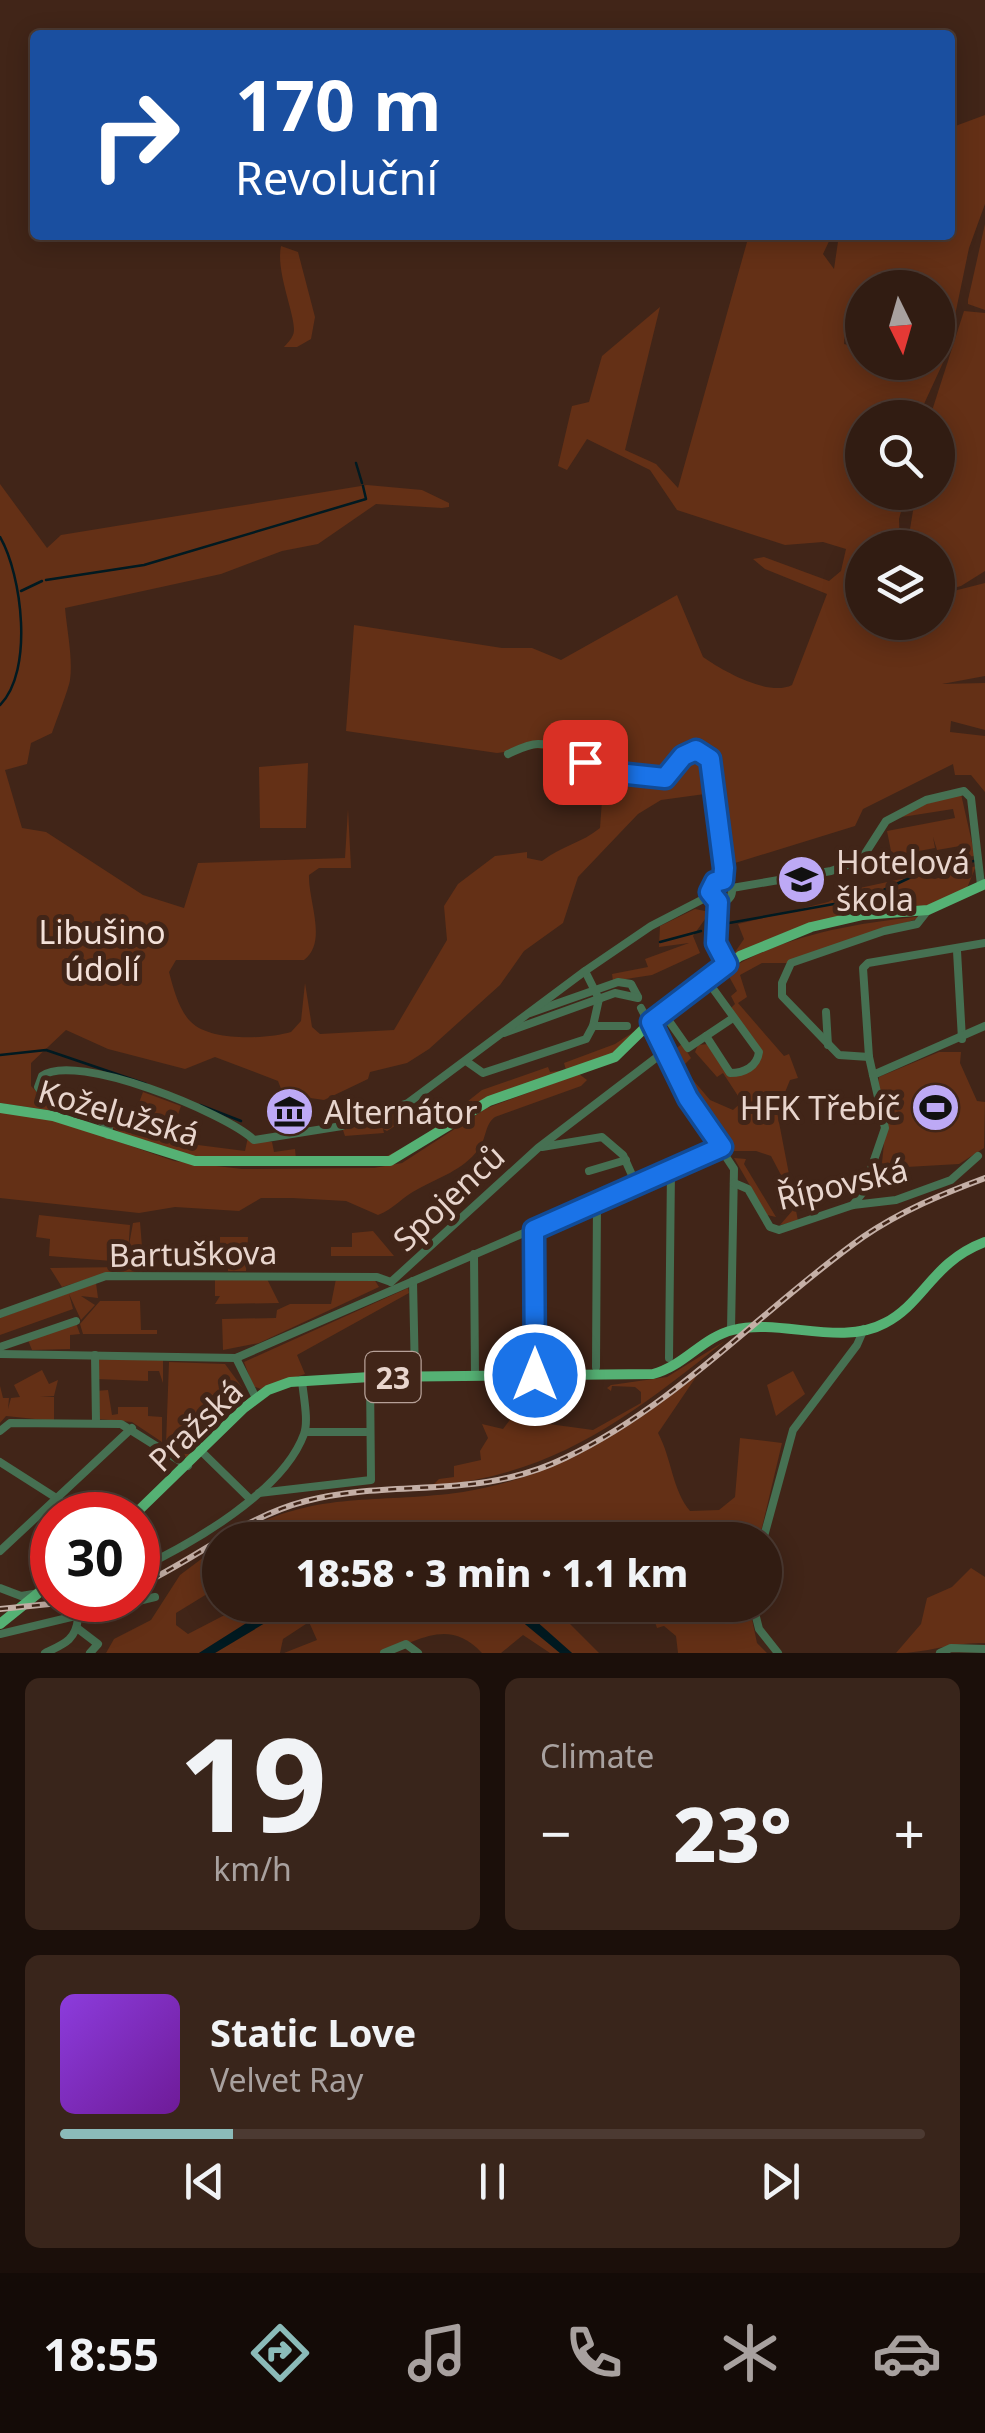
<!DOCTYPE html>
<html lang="en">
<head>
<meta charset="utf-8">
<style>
  :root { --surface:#311c12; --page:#39251b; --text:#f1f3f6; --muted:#a8a19f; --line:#4c3a32; --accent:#8bbbb9 }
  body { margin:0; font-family:"Noto Sans",sans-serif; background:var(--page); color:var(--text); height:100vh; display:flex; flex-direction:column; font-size:38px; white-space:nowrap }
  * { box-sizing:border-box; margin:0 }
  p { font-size:32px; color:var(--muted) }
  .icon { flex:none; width:55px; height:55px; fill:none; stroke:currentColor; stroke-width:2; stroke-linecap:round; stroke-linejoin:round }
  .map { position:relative; height:1653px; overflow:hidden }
  .details { display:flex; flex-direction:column; gap:25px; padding:25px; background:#1b0f0a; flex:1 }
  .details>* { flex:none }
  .hud { position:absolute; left:30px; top:30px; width:925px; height:210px; border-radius:10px; box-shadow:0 5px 25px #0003,0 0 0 2px var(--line); background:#1a4fa0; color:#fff; overflow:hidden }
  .needle { width:65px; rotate:175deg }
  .controls { position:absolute; left:845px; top:270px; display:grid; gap:20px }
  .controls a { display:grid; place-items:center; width:110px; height:110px; border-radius:50%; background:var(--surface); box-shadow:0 5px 25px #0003,0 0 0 2px var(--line); font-size:50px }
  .speed { position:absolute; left:30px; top:1492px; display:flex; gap:20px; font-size:50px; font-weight:700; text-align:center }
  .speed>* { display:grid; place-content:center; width:130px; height:130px; border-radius:50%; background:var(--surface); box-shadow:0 5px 25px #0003,0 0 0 2px var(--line); line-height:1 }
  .speed .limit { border:15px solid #d22; background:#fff; color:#111 }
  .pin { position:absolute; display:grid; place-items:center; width:85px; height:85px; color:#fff; margin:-42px; border-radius:20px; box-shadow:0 5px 15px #0006 }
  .me { position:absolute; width:110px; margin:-55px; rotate:0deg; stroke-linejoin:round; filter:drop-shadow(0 0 8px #0008) }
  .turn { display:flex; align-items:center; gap:35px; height:210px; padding:0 40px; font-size:45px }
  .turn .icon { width:130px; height:130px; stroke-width:2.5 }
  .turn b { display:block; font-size:70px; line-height:85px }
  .big { font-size:75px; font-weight:800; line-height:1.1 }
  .details .tile { flex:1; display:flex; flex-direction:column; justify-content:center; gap:15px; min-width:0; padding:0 35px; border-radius:15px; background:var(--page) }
  .details .dial { align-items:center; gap:0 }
  .dial b { font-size:130px; line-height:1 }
  .song { display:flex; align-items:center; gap:30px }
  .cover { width:120px; height:120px; border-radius:15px; background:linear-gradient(135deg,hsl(270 70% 55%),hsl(280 70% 35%)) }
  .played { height:10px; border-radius:5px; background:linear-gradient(90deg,var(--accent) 20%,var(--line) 20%) }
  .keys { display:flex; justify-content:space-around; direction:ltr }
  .heat { display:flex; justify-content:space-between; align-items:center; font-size:55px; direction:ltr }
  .details .tiles { flex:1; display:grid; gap:25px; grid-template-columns:1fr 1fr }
  .tile:last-child { grid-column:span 2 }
  .trip { position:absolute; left:202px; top:1522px; width:580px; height:100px; border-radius:50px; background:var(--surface); box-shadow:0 5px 25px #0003,0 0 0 2px var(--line); font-weight:800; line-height:100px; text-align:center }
  .menu { display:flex; height:160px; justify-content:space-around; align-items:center; background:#140b07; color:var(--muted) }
  .menu .icon { width:70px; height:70px }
  .menu .active { color:var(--accent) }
  .menu b { font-size:45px; color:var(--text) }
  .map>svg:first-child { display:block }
  .green { fill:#643016; fill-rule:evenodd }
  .water { fill:#011a21 }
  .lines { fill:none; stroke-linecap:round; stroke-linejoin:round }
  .stream { stroke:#011a21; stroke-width:2.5 }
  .minor { stroke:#467052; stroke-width:8 }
  .major { stroke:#55b174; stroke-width:10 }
  .rail-casing { stroke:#c4afa6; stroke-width:6 }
  .rail { stroke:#412518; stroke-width:2.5; stroke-dasharray:8; stroke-linecap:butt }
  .route-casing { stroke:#114b97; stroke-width:25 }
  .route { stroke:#1a73e8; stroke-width:18 }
  .labels { text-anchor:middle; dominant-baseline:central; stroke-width:10; stroke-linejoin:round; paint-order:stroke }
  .shield { fill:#412518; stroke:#b6a097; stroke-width:2.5 }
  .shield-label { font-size:30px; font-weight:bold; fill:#e8d5cd }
  .poi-label { font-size:32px; fill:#e8d5cd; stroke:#412518; text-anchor:start }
  .park-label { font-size:32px; fill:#f3e0d8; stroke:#412518 }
  .street-label { font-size:32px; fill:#e8d5cd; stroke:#412518 }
</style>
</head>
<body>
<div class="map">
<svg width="985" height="1653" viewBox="0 0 985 1653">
  <rect width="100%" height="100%" fill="#412518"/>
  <g class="green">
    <path d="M 985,115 L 985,204 L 969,248 L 947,354 L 918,417 L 862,418 L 862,492 L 906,493 L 899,519 L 900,547 L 862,548 L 862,622 L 938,622 L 938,595 L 985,583 L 985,676 L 942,684 L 985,683 L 985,730 L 951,721 L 950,732 L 985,736 L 985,792 L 971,775 L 955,775 L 953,764 L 863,809 L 855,826 L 735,863 L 725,821 L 705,794 L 661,800 L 638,814 L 578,877 L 563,923 L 524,951 L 500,985 L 429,1049 L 407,1063 L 370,1072 L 368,1079 L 324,1100 L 283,1094 L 278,1081 L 215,1057 L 185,1069 L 108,1049 L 66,1030 L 31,1063 L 31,1086 L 55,1111 L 0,1103 L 0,484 L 47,548 L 61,535 L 367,485 L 422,490 L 449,503 L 449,507 L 442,508 L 376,504 L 318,544 L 282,551 L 221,574 L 65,608 C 67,631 73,658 70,680 C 69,688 55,724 52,733 L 31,743 L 27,764 L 5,770 L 22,828 L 46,832 L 143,895 L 184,908 L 198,863 L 345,858 L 348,809 L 351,868 L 319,868 L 309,875 C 308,901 328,942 304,960 L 176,960 L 169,972 C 173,987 179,1011 191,1022 C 211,1042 267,1039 291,1032 L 301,1021 L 305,983 L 312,1027 L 320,1034 L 394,1030 L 447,940 L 444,906 L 458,884 L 495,856 L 527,852 L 527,858 L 542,861 C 561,846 582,843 600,828 L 604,772 L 578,765 L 560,752 L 536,748 L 497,753 L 346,731 L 354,625 L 502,648 L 532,648 L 561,660 L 677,595 L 703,657 C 723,671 769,697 792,685 L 827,594 L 765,569 L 753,559 L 764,557 L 829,581 L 841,571 L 846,549 L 823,542 L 785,545 L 677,510 L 650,470 L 587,439 L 567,470 L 558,466 L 572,406 L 589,402 L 602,356 L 660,307 L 625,450 L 656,464 L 678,488 L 749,235 L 832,235 L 823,254 L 834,269 L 839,235 L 950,235 L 950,128 ZM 862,288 L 938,288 L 938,362 L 862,362 L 862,349 L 844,344 C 845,319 862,310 862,288 Z"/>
    <polygon points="985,224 985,310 968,304 968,300"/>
    <path d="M 281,246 L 298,252 L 315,317 L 311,339 L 297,347 L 284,347 C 287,343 291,340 293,335 C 299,322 275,274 281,246 Z"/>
    <polygon points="964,311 985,313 985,571 961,586 938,592 938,548 907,547 916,493 938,492 938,418 930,417"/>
    <polygon points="308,763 306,828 260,828 259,767"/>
    <polygon points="961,794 975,856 963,857 960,846 937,850 933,837 935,848 892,856 887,831 955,818 953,809 902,817 922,805"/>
    <polygon points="976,866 965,893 928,910 916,908 784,933 733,955 744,939 738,924 828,902 855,889 915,876 935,879"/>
    <polygon points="695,909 710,912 693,936 700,953 652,975 613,981 612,974 648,967 645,959 689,943 659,947 660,926"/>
    <path d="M 925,916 L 791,963 L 762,963 L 740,975 L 747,997 L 738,1003 L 784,1056 L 789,1054 L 798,1078 L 790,1080 L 777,1112 L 798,1221 L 780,1225 L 793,1210 L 792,1196 L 771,1156 L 756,1151 L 731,1151 L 691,1095 L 671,1052 L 682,1044 L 691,1058 L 682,1067 L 710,1100 L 733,1110 L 742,1102 L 723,1073 L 717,1077 L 695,1052 L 698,1045 L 708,1044 L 732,1075 L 761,1059 L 731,1008 L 735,1004 L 731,996 L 737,991 L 726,971 C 787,934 856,923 925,916 Z"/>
    <polygon points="635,1031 615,1057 485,1105 428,1142 373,1163 419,1140 482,1090 548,1067 550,1072 566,1070 564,1063 615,1044"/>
    <polygon points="939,1052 961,1052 960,1063 977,1101 985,1102 984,1148 959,1164 889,1168 882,1163 887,1113 877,1092 879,1077"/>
    <path d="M 579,1074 L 587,1080 L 581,1086 L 495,1117 C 484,1125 487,1139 478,1150 C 463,1170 438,1178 418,1189 C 403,1196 394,1209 378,1215 L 346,1201 L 292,1198 L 261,1198 L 239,1211 L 175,1207 L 139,1213 L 0,1198 L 0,1112 L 53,1119 L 174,1161 L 242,1169 L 374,1168 L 402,1163 L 487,1108 Z"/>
    <path d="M 143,1092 L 181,1106 L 172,1132 L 198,1145 L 245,1151 L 248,1137 L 272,1142 L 274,1152 L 295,1149 L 296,1159 C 230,1161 156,1163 101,1119 L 108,1100 L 136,1111 Z"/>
    <polygon points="399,1111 406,1119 387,1131 383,1129 384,1133 345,1136 343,1130"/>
    <polygon points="734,1158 746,1159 744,1164 776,1217 767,1215"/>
    <polygon points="39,1215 130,1225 128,1253 113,1252 112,1261 49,1256 50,1239 36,1237"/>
    <polygon points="140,1222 144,1271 107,1273 62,1287 50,1268 125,1267 133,1223"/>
    <polygon points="373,1231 394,1256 331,1256 331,1247 352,1247 352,1233"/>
    <polygon points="220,1237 248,1237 246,1271 228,1271 228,1257 220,1257"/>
    <polygon points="215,1279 267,1279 279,1303 215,1304 220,1296 215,1296"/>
    <polygon points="336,1279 374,1279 379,1287 259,1343 223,1350 222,1319 276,1318 277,1310 290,1304 331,1304"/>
    <polygon points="96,1283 98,1298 81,1296 95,1305 81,1320 69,1294 73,1309 0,1335 0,1318"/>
    <polygon points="408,1288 409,1293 297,1355 305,1374 261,1389 253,1386 244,1362"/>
    <polygon points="100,1301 140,1301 141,1330 157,1330 157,1334 83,1334 80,1324"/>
    <polygon points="76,1323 80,1334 70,1335 70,1349 32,1350 28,1340"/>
    <path d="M 725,1341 C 630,1416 558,1474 432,1486 L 439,1479 L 454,1477 L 454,1466 L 481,1460 L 480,1451 L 488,1438 L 482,1424 L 503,1429 L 512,1417 L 516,1419 L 528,1407 L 527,1390 L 524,1394 L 515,1384 L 528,1383 L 483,1380 L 540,1377 L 540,1392 L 531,1393 L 534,1422 L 593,1430 L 641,1403 L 641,1392 L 635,1387 L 612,1386 L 611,1391 L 607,1388 L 611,1385 L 667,1377 Z"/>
    <polygon points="99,1359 163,1360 163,1383 159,1371 148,1371 148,1381 96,1379"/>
    <polygon points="169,1362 225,1364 247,1394 187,1458 166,1444"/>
    <polygon points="42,1370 49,1384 58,1380 54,1396 40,1397 54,1397 54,1421 6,1416 0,1423 0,1386 3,1398 9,1398 8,1409 11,1398 20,1397 14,1385"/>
    <polygon points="793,1371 805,1394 776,1416 767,1385"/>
    <path d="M 698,1374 L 658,1433 C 672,1459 672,1490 690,1511 L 719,1510 L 735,1497 L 740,1438 L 782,1443 L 759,1540 L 227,1540 C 312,1488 373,1505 463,1492 C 556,1477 625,1431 698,1374 Z"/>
    <polygon points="108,1390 112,1415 118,1414 118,1407 148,1407 148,1416 162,1417 162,1442 132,1422 99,1419 96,1391"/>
    <polygon points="220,1545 220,1586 176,1613 176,1625 188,1634 244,1605 275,1605 199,1653 106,1653 114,1639 151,1620 180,1575"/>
    <path d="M 971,1568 L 985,1577 L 985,1643 C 951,1642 928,1653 896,1653 L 921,1624 L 927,1598 L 952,1587 Z"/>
    <path d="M 295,1605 L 502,1605 L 560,1653 L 550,1653 L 523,1635 L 501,1653 L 482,1653 C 447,1616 419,1643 379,1653 C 351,1653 313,1653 284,1653 L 317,1640 L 309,1622 L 283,1639 L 280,1653 L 215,1653 Z"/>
    <polygon points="518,1605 551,1605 599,1653 572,1653"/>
    <polygon points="649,1605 749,1605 757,1643 767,1653 678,1653 676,1636 664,1626 657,1628"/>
  </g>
  <g class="water">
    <polygon points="275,1605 295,1605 215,1653 199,1653"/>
    <polygon points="502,1605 518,1605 572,1653 560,1653"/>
  </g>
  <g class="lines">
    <g class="stream">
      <polyline points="356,463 362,483"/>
      <path d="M 0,537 C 22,575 34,671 0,705"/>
      <polyline points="46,580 144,565 366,499 363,486"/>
      <polyline points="21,591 42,581"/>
      <polyline points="729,923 867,898 926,870 974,861"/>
      <polyline points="660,942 701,931"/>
      <polyline points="0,1055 46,1050 146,1084"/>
      <polyline points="200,1105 241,1121"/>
    </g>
    <g class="minor">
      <path d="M 508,754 C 517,750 528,744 538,744 C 579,744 616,785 665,779 L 683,755 L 705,753 L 713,770 L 723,880"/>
      <circle cx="721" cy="891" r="11"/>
      <polyline points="732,888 831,871 861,860 886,821 926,800 964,791 971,798 981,885"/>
      <polyline points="718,902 716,943 727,964"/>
      <polyline points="957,951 962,1039"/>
      <polyline points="585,971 599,999 593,1026 627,1026"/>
      <polyline points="641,1008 688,1099 734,1169 731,1330"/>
      <polyline points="662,1011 688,1048 733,1018"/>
      <polyline points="826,1012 828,1045"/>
      <polyline points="530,1013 618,982 631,984 638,997"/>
      <polyline points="504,1033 615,993 638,998"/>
      <path d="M 706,1036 L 730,1073 C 744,1073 757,1067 759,1052 L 706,979"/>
      <polyline points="869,1057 839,1055 782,996 782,983 791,963 884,931 917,924 928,910"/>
      <polyline points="466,1061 483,1073 586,1039 593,1026"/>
      <polyline points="873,1075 985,1026"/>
      <path d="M 108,1135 L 109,1128 L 103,1122 L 44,1095 L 38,1087 L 42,1076 C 75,1051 226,1113 254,1140 L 342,1126 L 408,1103 L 585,971 L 651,926 L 711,895"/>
      <polyline points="542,1147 602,1137 623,1155 636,1184"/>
      <polyline points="589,1171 626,1160"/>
      <polyline points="734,1183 748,1189 770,1227 779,1230 853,1205 896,1200 951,1180 978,1156"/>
      <polyline points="853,1205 863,1192 885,1128 869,1057 863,968 868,963 985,943"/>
      <polyline points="534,1230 535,1375"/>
      <polyline points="474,1254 475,1376"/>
      <polyline points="413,1281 415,1377"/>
      <polyline points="391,1282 538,1148 665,1051"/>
      <polyline points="0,1314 106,1276 377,1277 391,1282"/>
      <polyline points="0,1347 76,1321"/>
      <polyline points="0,1354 236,1358 722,1147"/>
      <polyline points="95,1355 96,1423"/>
      <polyline points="236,1358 256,1398"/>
      <polyline points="669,1358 671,1169"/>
      <polyline points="596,1367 597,1201"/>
      <polyline points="0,1431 10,1423 121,1424 188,1466"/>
      <polyline points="305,1432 370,1432"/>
      <polyline points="202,1452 249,1498"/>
      <polyline points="0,1462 83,1515"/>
      <polyline points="259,1493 371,1480 370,1377"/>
      <polyline points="763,1540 793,1430 857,1345 864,1329"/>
      <polyline points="0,1551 132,1428"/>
      <path d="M 138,1569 C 191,1544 283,1492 304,1434 C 309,1420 303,1395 302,1380"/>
      <polyline points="0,1588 21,1596 52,1591"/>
      <polyline points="753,1605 759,1629 778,1653"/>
      <polyline points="77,1628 98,1644 90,1653"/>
      <polyline points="0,1634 155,1597"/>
      <path d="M 45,1653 C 64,1644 76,1640 78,1618"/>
      <polyline points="384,1653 406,1644 418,1653"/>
      <polyline points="940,1653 951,1648 985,1649"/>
    </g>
    <g class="major">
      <polyline points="0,1108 53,1116 195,1161 390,1161 489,1101 615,1057 662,1011 740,956 811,927 863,915 928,910 985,884"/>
      <path d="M 134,1515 L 244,1408 L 268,1390 L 290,1382 L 370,1377 L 653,1374 C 684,1366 703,1337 733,1330 C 780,1318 841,1347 885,1323 C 924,1303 932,1262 985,1242"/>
      <polyline points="0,1624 52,1582"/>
    </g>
    <defs>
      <g id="rail">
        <path d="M 138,1586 C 195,1560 243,1517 306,1501 C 394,1478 477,1501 565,1458 C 677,1405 763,1308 863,1237 C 901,1211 942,1194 985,1178"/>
        <polyline points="0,1609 89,1600"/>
      </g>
    </defs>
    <use href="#rail" class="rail-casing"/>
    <use href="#rail" class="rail"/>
  </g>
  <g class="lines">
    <defs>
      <polyline id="route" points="535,1375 534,1230 722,1147 688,1098 651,1022 727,964 716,943 718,902 710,892 715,882 723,880 724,868 710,759 696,750 683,756 665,778 618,773 585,762"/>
    </defs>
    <use href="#route" class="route-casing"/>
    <use href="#route" class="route"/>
  </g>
  <defs>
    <symbol id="university-disc" viewBox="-11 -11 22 22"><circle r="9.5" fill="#bda9f5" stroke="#412518"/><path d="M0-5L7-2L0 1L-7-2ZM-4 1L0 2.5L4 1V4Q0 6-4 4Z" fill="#111"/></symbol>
    <symbol id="stadium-disc" viewBox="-11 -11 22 22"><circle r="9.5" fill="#bda9f5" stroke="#412518"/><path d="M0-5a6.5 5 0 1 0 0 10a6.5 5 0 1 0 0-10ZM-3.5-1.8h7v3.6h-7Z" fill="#111"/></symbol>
    <symbol id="museum-disc" viewBox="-11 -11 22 22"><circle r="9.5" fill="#bda9f5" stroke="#412518"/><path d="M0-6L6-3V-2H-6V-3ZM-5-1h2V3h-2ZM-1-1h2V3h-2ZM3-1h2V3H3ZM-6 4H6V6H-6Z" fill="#111"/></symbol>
  </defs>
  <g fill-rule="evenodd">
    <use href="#university-disc" x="774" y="852" width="55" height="55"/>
    <use href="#stadium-disc" x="908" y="1080" width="55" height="55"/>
    <use href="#museum-disc" x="262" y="1084" width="55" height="55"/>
  </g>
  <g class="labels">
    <rect class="shield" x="365.5" y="1352" width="55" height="50" rx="8"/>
    <g class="shield-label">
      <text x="393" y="1377">23</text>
    </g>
    <g class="poi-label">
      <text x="836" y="861">Hotelová<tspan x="836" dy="37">škola</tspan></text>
      <text x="900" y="1107" text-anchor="end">HFK Třebíč</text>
      <text x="324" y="1111">Alternátor</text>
    </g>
    <g class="park-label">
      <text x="102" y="931">Libušino<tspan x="102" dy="37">údolí</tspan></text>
    </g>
    <g class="street-label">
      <text transform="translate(119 1112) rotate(16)">Koželužská</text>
      <text transform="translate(842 1183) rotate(-13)">Řípovská</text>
      <text transform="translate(448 1197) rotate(-43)">Spojenců</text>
      <text transform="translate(193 1253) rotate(-1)">Bartuškova</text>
      <text transform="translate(195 1425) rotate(-44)">Pražská</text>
    </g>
  </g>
</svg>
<div class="controls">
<a><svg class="needle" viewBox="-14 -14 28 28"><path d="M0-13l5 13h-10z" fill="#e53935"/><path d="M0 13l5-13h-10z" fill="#a8a19f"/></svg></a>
<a><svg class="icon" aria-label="search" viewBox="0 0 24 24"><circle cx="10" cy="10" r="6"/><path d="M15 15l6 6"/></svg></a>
<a><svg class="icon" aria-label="layers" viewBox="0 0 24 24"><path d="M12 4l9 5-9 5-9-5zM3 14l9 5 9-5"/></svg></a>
</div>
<div class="speed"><div class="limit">30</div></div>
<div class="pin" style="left:585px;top:762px;background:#d93025"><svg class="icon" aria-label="arrive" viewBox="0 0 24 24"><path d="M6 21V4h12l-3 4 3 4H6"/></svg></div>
<svg class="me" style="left:535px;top:1375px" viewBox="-20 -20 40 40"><circle r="17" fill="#1a73e8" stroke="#fff" stroke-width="3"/><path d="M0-11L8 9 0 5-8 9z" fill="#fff"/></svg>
<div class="trip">18:58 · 3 min · 1.1 km</div>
<div class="hud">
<div class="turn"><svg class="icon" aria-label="right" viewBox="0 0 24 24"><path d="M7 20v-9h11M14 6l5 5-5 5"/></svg><div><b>170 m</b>Revoluční</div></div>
</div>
</div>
<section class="details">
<div class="tiles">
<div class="tile dial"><b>19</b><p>km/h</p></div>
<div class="tile"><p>Climate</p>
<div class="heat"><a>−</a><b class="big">23°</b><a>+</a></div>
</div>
<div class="tile">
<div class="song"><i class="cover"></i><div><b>Static Love</b><p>Velvet Ray</p></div></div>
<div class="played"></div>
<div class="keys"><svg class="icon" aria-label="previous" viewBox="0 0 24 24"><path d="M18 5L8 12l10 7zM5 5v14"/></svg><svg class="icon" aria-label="pause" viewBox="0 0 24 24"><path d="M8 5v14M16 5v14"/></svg><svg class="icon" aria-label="next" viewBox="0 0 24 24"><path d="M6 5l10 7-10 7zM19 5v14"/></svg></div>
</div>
</div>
</section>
<nav class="menu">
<b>18:55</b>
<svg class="icon active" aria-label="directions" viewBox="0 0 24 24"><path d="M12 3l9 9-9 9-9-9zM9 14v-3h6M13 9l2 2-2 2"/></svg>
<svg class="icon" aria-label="music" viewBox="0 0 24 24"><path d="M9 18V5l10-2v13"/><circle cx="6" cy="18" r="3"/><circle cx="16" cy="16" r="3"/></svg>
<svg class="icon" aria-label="phone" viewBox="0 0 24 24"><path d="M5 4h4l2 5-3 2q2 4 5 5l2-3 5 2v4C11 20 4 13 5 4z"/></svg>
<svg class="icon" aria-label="climate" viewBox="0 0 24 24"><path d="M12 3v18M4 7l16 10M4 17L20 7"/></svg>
<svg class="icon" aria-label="car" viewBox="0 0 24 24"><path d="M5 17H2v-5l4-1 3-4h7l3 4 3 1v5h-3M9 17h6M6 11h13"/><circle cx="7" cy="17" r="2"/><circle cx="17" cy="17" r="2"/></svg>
</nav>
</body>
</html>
